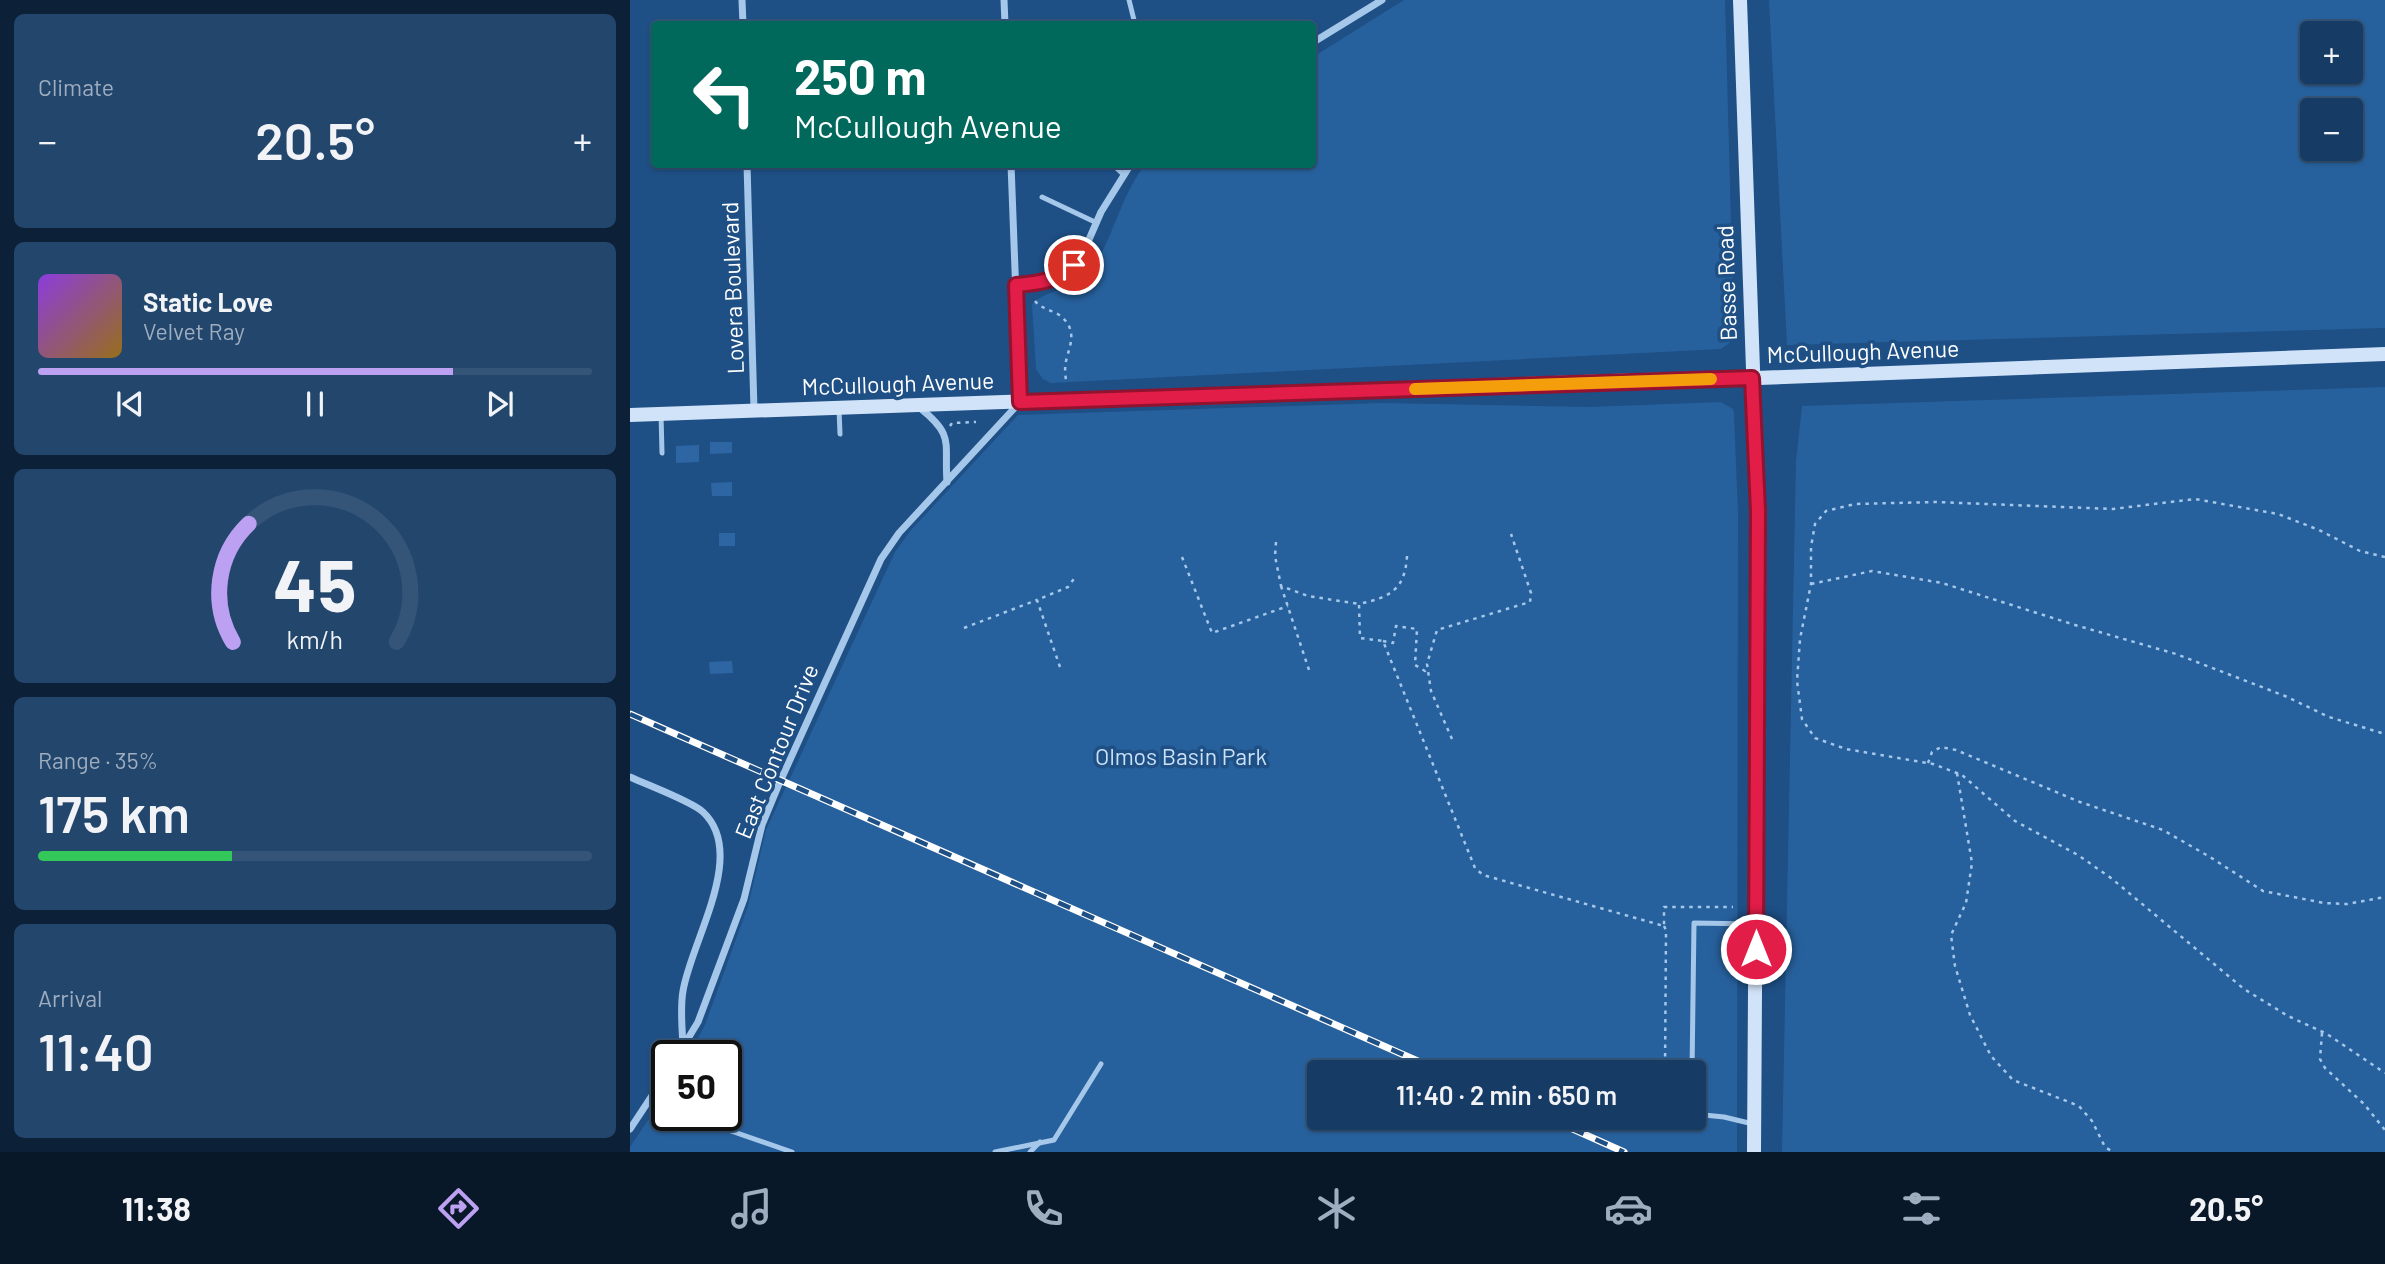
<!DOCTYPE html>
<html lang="en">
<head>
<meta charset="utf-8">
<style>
  :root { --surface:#163b64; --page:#23466d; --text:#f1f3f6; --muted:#9eadbf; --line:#355578; --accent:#bca0f2 }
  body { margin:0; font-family:Barlow,sans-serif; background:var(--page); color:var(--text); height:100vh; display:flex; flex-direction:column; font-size:26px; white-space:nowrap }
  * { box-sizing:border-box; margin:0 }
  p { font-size:23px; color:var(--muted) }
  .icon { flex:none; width:38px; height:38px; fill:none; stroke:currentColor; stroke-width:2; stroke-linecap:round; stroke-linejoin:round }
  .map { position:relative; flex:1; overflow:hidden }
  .details { display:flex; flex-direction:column; gap:14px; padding:14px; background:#0c2037; width:630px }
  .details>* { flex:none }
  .top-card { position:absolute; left:21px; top:21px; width:665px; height:147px; border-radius:7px; box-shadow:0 2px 5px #0004,0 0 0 2px var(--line); background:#00695c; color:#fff; overflow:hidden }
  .fabs { position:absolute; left:1670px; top:21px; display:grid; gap:14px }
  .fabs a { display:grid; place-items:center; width:63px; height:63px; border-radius:7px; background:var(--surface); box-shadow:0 2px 5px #0004,0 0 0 2px var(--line); font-size:35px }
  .speed { position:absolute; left:21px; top:1040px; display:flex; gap:14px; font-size:35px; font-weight:700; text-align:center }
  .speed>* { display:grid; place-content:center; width:91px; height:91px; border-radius:50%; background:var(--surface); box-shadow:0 2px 5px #0004,0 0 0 2px var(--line); line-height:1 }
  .speed .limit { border:4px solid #111; border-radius:10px; background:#fff; color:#111 }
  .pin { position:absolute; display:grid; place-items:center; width:60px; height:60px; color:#fff; margin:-30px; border:4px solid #fff; border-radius:50%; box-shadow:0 2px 7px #0007 }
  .me { position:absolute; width:77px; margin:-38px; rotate:0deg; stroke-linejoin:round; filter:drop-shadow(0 0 5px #0008) }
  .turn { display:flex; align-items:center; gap:24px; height:147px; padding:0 28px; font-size:32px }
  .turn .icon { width:91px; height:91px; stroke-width:2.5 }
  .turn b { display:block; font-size:49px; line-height:60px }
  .big { font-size:52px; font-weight:600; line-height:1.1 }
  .details .card { flex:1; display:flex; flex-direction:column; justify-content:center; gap:10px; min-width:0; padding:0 24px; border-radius:10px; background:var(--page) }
  .details .dial { align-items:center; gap:0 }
  .dial svg { height:182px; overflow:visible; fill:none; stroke:var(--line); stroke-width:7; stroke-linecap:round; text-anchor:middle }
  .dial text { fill:var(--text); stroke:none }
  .song { display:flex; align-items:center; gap:21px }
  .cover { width:84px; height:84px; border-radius:10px; background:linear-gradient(135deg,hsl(270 70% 55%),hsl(40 70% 35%)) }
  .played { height:7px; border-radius:4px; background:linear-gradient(90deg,var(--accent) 75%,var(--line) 75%) }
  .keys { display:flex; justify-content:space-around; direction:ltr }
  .heat { display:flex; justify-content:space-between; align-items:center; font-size:38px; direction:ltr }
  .charge { height:10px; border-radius:5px; background:linear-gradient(90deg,#34c759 35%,var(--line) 0) }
  .trip { position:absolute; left:677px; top:1060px; width:399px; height:70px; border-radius:7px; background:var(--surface); box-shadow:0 2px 5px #0004,0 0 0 2px var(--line); font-weight:600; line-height:70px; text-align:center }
  .tabs { display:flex; height:112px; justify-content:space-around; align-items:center; background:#091828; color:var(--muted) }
  .tabs .icon { width:49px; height:49px }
  .tabs .selected { color:var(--accent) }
  .tabs b { font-size:32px; color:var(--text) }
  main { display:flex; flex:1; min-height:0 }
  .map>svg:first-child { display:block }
  .green { fill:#27619d; fill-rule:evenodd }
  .building { fill:#2d66a3 }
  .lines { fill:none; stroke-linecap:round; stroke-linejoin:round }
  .path { stroke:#a5c7ea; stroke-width:2.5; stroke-dasharray:3.5 5; stroke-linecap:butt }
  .lane { stroke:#a5c7ea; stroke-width:5 }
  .street { stroke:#a5c7ea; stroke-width:7 }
  .secondary { stroke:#d1e3f8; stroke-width:14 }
  .rail-casing { stroke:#fff; stroke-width:7 }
  .rail { stroke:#1e4f85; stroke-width:4.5; stroke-dasharray:13; stroke-linecap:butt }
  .route-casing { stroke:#92132f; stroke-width:18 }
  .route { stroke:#e11d48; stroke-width:12 }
  .slow { stroke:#f59e0b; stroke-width:12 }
  .labels { text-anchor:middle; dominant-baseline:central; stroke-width:7; stroke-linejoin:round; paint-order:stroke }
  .street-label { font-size:23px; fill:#fff; stroke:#1e4f85 }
  .park-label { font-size:23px; fill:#cae1f8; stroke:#1e4f85 }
</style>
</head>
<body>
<main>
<section class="details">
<div class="card"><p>Climate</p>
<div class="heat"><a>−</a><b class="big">20.5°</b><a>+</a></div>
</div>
<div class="card">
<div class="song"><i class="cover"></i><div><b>Static Love</b><p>Velvet Ray</p></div></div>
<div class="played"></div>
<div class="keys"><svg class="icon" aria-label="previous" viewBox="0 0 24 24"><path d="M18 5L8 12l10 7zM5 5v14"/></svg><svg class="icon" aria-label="pause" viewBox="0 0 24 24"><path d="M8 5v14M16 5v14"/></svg><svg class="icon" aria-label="next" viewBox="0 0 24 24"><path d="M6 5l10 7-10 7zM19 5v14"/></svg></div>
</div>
<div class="card dial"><svg viewBox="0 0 100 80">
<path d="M14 69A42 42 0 1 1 86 69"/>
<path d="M14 69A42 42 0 0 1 21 17" stroke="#bca0f2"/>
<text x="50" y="56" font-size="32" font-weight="700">45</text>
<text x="50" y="72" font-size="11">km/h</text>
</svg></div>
<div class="card"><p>Range · 35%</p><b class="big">175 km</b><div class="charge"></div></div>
<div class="card"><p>Arrival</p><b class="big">11:40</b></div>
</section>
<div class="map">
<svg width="1755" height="1152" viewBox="0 0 1755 1152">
  <rect width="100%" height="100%" fill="#1e4f85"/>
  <g class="green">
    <path d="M 774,0 L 1095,0 L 1104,334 L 1102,341 L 1091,349 L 421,383 L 413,379 L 406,369 L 402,304 C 418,288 448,290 463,268 C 484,236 491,195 515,165 L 682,164 L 683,57 Z"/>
    <path d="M 1139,0 L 1755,0 L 1755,328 L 1157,345 ZM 1682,33 L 1720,33 L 1720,72 L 1682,72 ZM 1682,110 L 1720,110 L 1720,149 L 1682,149 Z"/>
    <polygon points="1755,387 1755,1152 1152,1152 1166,461 1172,406"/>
    <path d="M 1091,402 L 1103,409 L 1104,414 L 1108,513 L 1107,1152 L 0,1152 L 0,1147 L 37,1092 L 37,1115 L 96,1115 L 96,1055 L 59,1055 L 75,1025 L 118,906 L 136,830 L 265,552 L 281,530 L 388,415 L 751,403 L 960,407 ZM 690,1073 L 1064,1073 L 1064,1118 L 690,1118 Z"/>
  </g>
  <g class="building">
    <polygon points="80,442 102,442 102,453 80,454"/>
    <polygon points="69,445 69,462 46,463 46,446"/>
    <polygon points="102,482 102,496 82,496 81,483"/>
    <rect x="89" y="533" width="16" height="13"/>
    <polygon points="102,661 103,673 80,674 79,662"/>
  </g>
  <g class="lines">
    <g class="path">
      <path d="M 405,301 C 412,310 425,310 433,318 C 447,332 440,345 436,361 C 434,368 436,377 436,384"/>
      <polyline points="320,426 322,423 346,422"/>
      <polyline points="646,542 645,556 651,586 678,596 729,604"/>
      <path d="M 777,556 C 775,590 760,597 729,604 L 730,638 L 753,641 L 845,868 L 853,875 L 1034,926 L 1034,907 L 1103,907"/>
      <polyline points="552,557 582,633 658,606"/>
      <polyline points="1755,557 1730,551 1689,530 1648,514 1565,499 1483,509 1306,502 1225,504 1196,511 1185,524 1181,547 1181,584 1170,639 1167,681 1172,719 1185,738 1216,749 1303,764 1332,775 1385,821 1448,855 1481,878 1614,989 1658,1016 1697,1034 1755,1073"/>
      <polyline points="1181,584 1242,571 1312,583 1445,625 1546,654 1655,696 1699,717 1755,734"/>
      <polyline points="651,586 680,673"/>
      <polyline points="334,628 407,600"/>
      <polyline points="753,641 763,643 766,626 787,629 785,665 795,671 797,666"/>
      <polyline points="430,667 407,600 438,587 446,576"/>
      <polyline points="822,739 801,691 797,664 807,630 900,602 901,593 881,534"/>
      <polyline points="1298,763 1302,752 1311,747 1326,750 1450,802 1533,830 1580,857 1633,891 1694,903 1717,904 1755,897"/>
      <polyline points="1327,773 1342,863 1336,903 1321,935 1325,966 1340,1015 1361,1056 1383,1080 1449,1106 1462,1121 1475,1147 1483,1152"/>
      <polyline points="1034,926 1036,930 1035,1073"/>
      <polyline points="1692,1033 1690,1059 1695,1068 1734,1104 1755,1130"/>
      <polyline points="1035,1120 1035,1118"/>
    </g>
    <g class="lane">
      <polyline points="499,0 505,24"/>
      <polyline points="482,164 494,175"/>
      <polyline points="412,197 467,223"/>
      <polyline points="209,409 210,434"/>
      <polyline points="31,414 32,453"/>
      <polyline points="1062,1073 1064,923 1123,924"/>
      <polyline points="22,1096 37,1105"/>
      <polyline points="1064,1114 1094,1117 1123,1124"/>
      <polyline points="55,1115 162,1152"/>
      <polyline points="365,1152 424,1140 471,1064"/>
      <polyline points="400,1152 410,1142"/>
    </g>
    <g class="street">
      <polyline points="112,0 113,24"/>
      <polyline points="374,0 375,24"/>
      <polyline points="682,43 752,0"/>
      <polyline points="117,164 124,410"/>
      <polyline points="386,285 422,281 444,265 454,251 471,212 501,164"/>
      <path d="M 290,408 C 325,436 314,442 317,482"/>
      <path d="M 0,777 C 17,785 61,801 73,812 C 118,854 61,941 53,991 C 50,1008 52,1027 53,1045"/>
      <polyline points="48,1055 68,1022 114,899 132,825 149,784 251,559 269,533 390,402 381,164"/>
      <polyline points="0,1129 37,1073"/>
    </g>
    <g class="secondary">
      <polyline points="1110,0 1128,511 1124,1152"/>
      <polyline points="0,415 1010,380 1101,379 1755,354"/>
    </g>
    <defs>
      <g id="rail">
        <polyline points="0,714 815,1073"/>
        <polyline points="918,1118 994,1152"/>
      </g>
    </defs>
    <use href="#rail" class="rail-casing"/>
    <use href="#rail" class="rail"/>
  </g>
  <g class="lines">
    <defs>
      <path id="route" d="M 444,265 C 426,281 410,283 386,285 L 390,402 L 1122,378 L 1128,511 L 1126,949"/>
    </defs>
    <use href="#route" class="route-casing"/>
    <use href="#route" class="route"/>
    <polyline class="slow" points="785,389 1081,379"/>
  </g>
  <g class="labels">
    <g class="street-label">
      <text transform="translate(1096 283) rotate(-92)">Basse Road</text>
      <text transform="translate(102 288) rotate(-92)">Lovera Boulevard</text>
      <text transform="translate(1233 351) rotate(-2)">McCullough Avenue</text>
      <text transform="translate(268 383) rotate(-2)">McCullough Avenue</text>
      <text transform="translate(146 751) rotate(-68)">East Contour Drive</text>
    </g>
    <g class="park-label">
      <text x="551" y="756">Olmos Basin Park</text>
    </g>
  </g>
</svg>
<div class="fabs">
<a>+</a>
<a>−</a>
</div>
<div class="speed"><div class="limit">50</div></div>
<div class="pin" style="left:444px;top:265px;background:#d93025"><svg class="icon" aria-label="arrive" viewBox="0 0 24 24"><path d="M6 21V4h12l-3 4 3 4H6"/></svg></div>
<svg class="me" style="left:1126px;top:949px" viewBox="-20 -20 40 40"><circle r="17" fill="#e11d48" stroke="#fff" stroke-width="3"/><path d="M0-11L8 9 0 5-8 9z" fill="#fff"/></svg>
<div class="trip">11:40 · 2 min · 650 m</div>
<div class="top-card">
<div class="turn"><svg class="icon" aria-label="left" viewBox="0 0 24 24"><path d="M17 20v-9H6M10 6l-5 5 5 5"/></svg><div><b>250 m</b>McCullough Avenue</div></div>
</div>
</div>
</main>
<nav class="tabs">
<b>11:38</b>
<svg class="icon selected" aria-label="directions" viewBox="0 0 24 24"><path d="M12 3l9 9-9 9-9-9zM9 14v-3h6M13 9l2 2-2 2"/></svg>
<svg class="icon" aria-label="music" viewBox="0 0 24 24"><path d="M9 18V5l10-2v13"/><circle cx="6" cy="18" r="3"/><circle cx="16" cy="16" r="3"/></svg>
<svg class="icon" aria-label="phone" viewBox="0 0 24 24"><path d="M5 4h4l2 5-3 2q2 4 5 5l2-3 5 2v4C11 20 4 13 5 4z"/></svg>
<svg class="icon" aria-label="climate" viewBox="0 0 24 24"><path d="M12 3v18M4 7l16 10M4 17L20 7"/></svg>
<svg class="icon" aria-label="car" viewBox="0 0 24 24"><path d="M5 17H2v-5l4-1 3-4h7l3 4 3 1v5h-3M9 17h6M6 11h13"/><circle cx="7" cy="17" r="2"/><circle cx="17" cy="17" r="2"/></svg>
<svg class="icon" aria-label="filters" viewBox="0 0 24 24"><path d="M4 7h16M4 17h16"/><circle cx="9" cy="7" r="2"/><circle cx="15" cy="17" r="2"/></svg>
<b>20.5°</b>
</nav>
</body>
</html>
